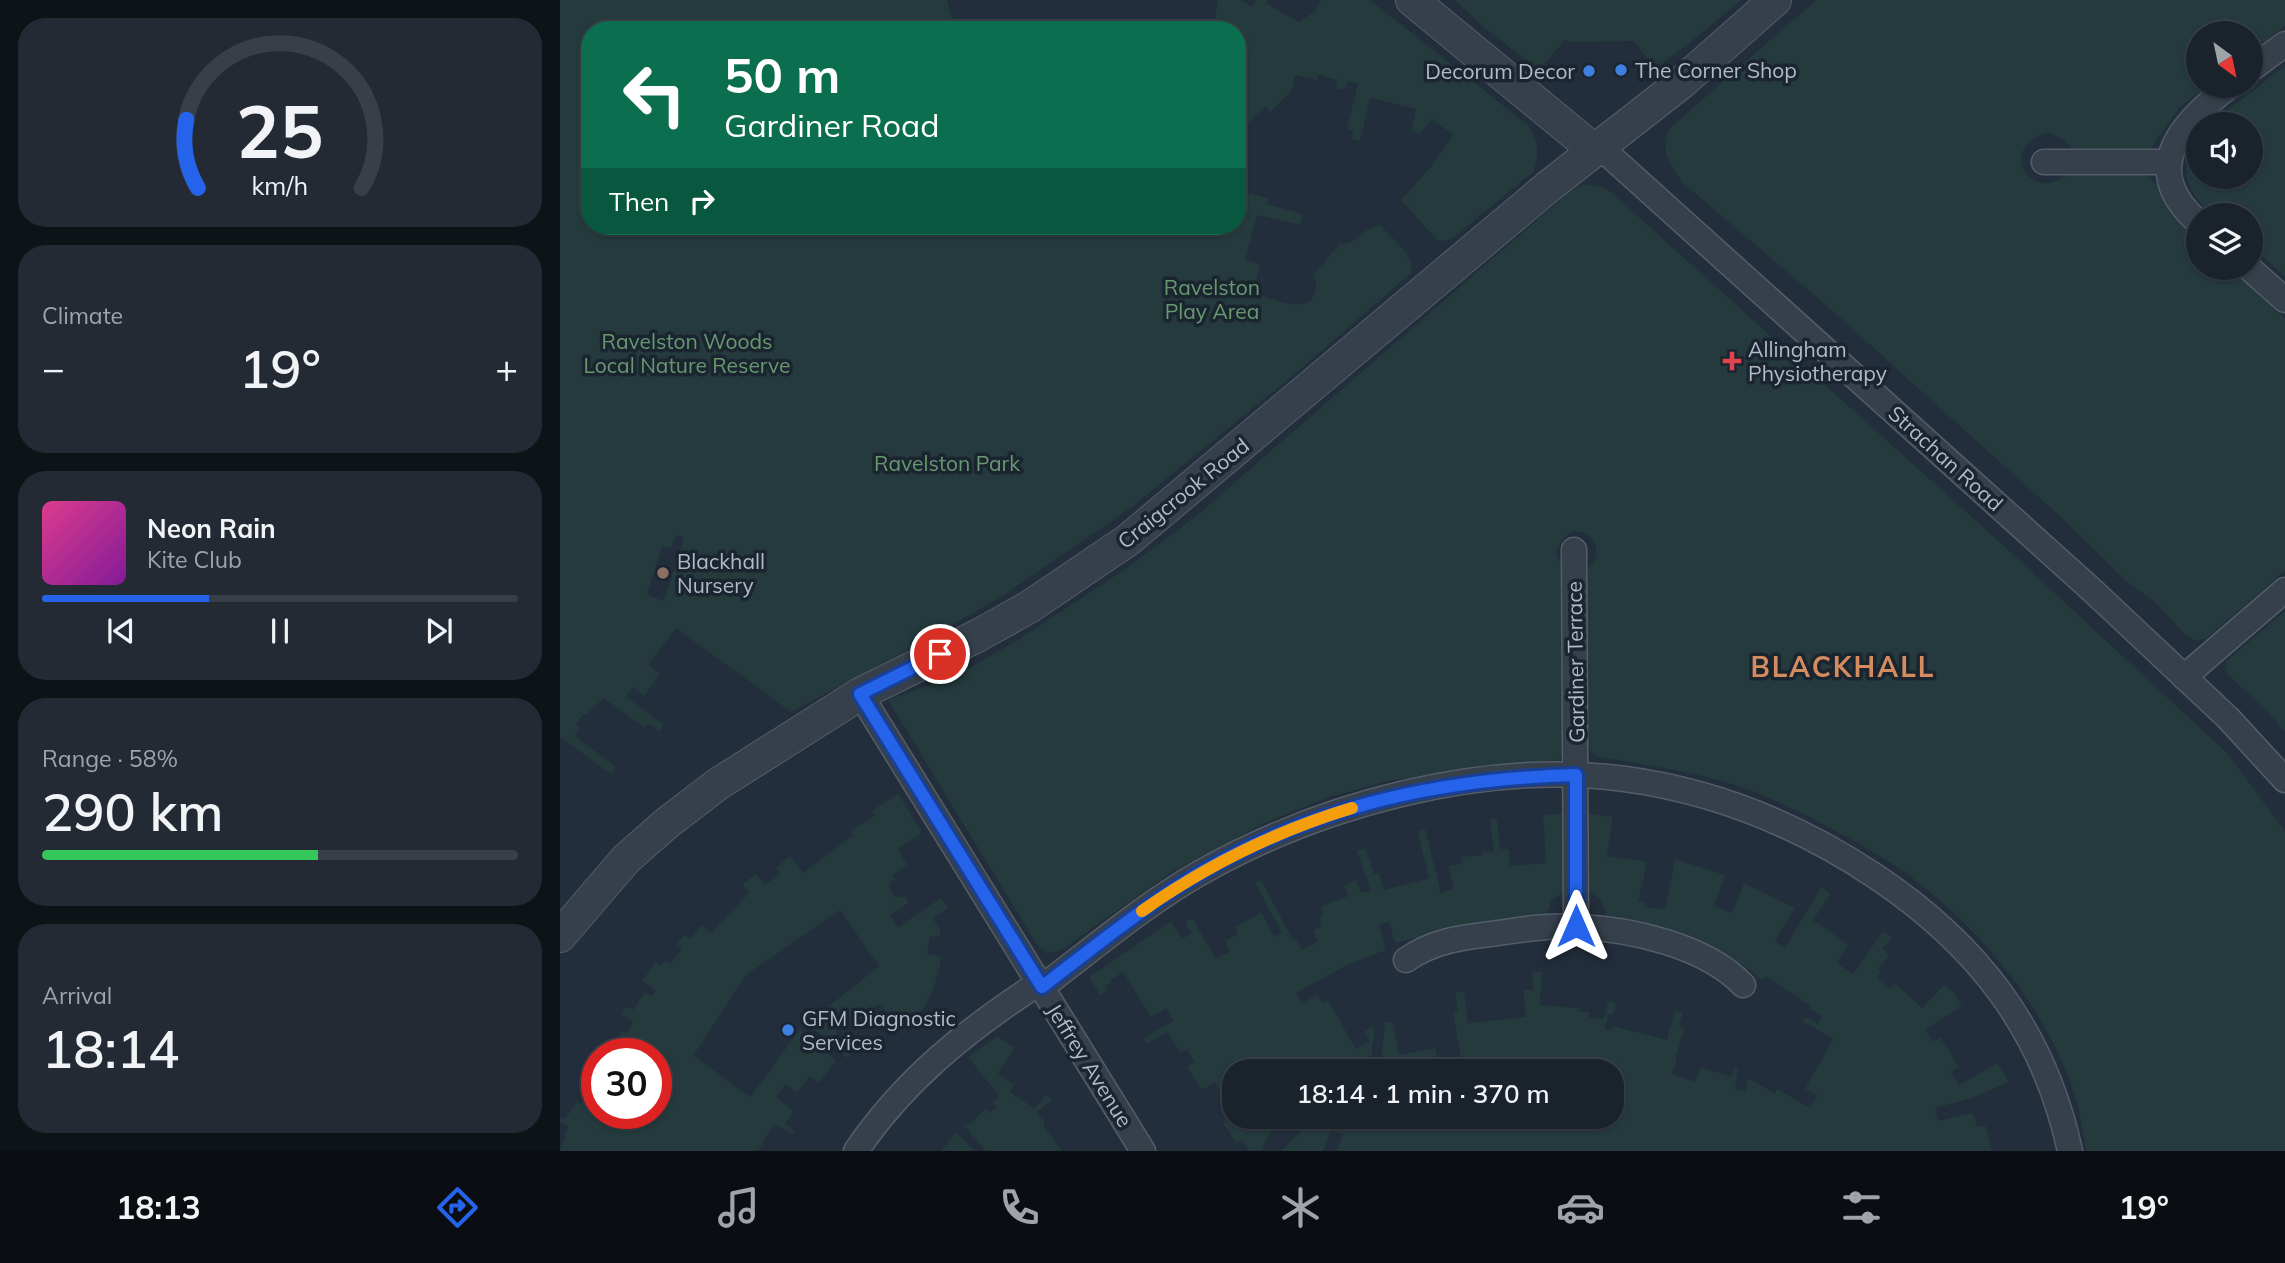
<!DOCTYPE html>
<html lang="en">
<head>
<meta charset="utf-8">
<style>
  :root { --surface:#1a222c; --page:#232a34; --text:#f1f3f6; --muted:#9fa4a9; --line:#383f48; --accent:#2563eb }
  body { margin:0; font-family:Mulish,sans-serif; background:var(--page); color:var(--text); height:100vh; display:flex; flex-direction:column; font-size:26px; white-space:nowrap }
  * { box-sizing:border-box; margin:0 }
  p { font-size:23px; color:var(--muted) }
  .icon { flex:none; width:38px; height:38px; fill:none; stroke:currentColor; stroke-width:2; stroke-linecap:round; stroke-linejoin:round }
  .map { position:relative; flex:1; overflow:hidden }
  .panel { display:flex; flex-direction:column; gap:18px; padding:18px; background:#0e1318; width:560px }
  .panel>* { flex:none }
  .guide { position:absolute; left:21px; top:21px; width:665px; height:214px; border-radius:28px; box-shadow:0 2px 5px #0004,0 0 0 2px var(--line); background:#0b6e4f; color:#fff; overflow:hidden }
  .needle { width:46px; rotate:147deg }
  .controls { position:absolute; left:1626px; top:21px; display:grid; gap:14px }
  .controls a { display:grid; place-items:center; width:77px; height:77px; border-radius:50%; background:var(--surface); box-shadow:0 2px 5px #0004,0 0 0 2px var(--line); font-size:35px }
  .speed { position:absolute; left:21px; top:1038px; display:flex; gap:14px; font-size:35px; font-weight:700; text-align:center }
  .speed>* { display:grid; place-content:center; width:91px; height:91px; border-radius:50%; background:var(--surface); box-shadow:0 2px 5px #0004,0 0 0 2px var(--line); line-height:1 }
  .speed .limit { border:10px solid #d22; background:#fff; color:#111 }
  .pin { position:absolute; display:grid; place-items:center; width:60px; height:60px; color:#fff; margin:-30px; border:4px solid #fff; border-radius:50%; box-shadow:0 2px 7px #0007 }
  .me { position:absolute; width:77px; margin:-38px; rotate:0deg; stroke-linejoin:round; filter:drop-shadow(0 0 5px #0008) }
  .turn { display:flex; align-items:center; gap:24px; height:147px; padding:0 28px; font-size:32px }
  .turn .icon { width:91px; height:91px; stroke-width:2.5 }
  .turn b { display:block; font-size:49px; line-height:60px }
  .then { display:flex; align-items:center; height:66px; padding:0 28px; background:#0003; gap:14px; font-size:26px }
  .big { font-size:52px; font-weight:600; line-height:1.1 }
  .panel .card { flex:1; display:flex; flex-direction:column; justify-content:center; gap:10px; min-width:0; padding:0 24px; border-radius:28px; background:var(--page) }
  .panel .dial { align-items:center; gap:0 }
  .dial svg { height:182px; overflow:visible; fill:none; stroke:var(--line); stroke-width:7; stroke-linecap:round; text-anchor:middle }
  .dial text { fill:var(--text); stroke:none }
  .song { display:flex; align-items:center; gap:21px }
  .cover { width:84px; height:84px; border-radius:10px; background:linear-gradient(135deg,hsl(330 70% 55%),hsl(290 70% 35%)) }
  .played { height:7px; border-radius:4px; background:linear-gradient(90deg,var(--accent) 35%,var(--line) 35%) }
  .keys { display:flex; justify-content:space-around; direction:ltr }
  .heat { display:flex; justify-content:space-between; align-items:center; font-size:38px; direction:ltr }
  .charge { height:10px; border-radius:5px; background:linear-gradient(90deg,#34c759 58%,var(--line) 0) }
  .trip { position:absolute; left:662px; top:1059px; width:402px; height:70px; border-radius:28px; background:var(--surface); box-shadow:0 2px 5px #0004,0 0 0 2px var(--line); font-weight:600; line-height:70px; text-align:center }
  .tabs { display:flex; height:112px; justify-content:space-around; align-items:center; background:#0a0e12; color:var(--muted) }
  .tabs .icon { width:49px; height:49px }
  .tabs .selected { color:var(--accent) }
  .tabs b { font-size:32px; color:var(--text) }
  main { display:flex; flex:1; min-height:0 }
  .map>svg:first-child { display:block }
  .green { fill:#243a3c; fill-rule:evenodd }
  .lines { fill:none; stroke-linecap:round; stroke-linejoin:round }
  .minor-casing { stroke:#545d69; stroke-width:27 }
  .tertiary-casing { stroke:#545d69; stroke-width:34 }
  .minor { stroke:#36404b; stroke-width:24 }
  .tertiary { stroke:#36404b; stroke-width:32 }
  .route-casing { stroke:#184099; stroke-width:18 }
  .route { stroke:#2563eb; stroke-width:12 }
  .slow { stroke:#f59e0b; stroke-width:12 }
  .shop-dot { fill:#3f7fe0; stroke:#1b2530; stroke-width:2.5 }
  .health-dot { fill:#e0444e; stroke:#1b2530; stroke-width:2.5 }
  .education-dot { fill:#8d6e63; stroke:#1b2530; stroke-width:2.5 }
  .labels { text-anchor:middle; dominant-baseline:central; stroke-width:7; stroke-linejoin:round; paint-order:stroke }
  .poi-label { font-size:21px; fill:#b1bac7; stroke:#1b2530; text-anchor:start }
  .park-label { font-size:21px; fill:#689870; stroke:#1b2530 }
  .street-label { font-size:21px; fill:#b1bac7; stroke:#1b2530 }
  .district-label { font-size:28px; font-weight:bold; letter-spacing:2px; fill:#d48c5f; stroke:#1b2530 }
</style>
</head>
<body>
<main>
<section class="panel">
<div class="card dial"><svg viewBox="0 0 100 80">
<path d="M14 69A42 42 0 1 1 86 69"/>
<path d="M14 69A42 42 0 0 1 9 39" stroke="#2563eb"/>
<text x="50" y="56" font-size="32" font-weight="700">25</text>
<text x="50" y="72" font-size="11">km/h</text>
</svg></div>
<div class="card"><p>Climate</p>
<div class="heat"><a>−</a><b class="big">19°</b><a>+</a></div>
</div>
<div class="card">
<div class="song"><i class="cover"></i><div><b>Neon Rain</b><p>Kite Club</p></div></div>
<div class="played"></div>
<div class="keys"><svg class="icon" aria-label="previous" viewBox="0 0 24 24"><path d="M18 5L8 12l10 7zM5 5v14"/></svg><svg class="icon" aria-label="pause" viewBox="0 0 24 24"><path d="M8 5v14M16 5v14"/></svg><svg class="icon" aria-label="next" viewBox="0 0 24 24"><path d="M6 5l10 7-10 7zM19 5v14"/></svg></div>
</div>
<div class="card"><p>Range · 58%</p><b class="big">290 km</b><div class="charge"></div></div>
<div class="card"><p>Arrival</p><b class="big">18:14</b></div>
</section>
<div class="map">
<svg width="1725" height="1151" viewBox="0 0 1725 1151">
  <rect width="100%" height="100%" fill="#222e3b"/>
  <g class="green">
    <path d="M 0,0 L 387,0 L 395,30 L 30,30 L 30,226 L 677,226 L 677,190 L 708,198 L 707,204 L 743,214 L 740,225 L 697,215 L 685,260 L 700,264 L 693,293 C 709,297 741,314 753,297 C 758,290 756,282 753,275 L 780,244 C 798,245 803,225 821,226 C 832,239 855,254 851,273 L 749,362 L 572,507 L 438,599 L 339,655 L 231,712 L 116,628 L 89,665 L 100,674 L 84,696 L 73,687 L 66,696 L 104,725 L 99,732 L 89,724 L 85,728 L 44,698 L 26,715 L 23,714 L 16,724 L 20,728 L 15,736 L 56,767 L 51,774 L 0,737 ZM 116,535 L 124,538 L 104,601 L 87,595 L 102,546 L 111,548 Z"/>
    <path d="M 658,0 L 681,0 L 692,7 L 696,0 L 708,0 L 706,3 L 739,22 L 755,11 L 761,0 L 810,0 L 968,125 C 979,141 980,154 973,172 L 894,237 L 886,241 L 877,240 L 841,200 L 870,168 L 893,135 L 872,119 L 859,135 L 852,129 L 856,109 L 810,98 L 800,141 L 792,139 L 794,131 L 787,129 L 798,84 L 787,81 L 785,90 L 776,88 L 777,80 L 758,75 L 757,80 L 735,75 L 731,92 L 710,112 L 706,106 L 686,125 L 677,122 L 677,30 L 653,30 Z"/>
    <polygon points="894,0 1181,0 1146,30 1095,69 1074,41 1009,42 1005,40 979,70 925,28"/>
    <path d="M 1256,0 L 1725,0 L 1725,26 L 1691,52 L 1690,33 L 1638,33 L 1638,86 L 1647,86 L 1619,108 L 1589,151 L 1514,152 L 1504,140 L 1488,132 C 1429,151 1481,213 1513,166 L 1575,171 L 1587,176 L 1597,185 L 1613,213 L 1638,237 L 1638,268 L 1671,268 L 1725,318 L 1725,571 L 1647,638 L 1637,641 L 1625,635 L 1596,603 L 1565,580 L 1504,520 L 1276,314 L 1123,183 C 1110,166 1098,147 1111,127 Z"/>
    <path d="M 1725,66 L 1725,276 L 1691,246 L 1690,215 L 1656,215 C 1650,210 1643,206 1638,200 C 1622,181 1623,153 1638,135 L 1638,177 L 1690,177 L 1690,124 L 1649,124 Z"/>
    <path d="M 1024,184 L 1041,187 L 1051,192 L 1444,546 L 1667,753 L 1725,831 L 1725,1151 L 1526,1151 C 1523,1134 1521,1115 1516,1099 C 1488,1010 1424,933 1351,877 C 1329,860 1303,846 1279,833 C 1246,815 1213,798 1178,786 C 1132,771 1085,765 1038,757 L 1030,751 L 1028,745 L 1026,570 C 1057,545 1010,506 996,554 L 1003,567 L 1006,753 L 998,761 L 832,780 L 766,798 L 705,823 L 612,872 L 501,950 L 487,953 L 477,945 L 328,700 L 396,676 L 459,639 L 561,572 L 635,517 L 1008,193 Z"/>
    <polygon points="1725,611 1725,732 1707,711 1667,674 1665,665 1666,661"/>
    <path d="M 338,793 L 362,833 L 338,849 L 347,865 L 333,875 L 335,880 L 331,882 L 329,886 L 336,898 L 345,896 L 349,903 L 330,915 L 338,927 L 381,898 L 388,908 L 373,918 L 381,932 L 379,937 L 370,936 L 367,954 L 381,957 C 376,989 367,1009 343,1031 L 319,1004 L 297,1024 L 287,1014 L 273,1026 L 278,1032 L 273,1037 L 286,1052 L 299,1040 L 302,1044 L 287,1058 L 248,1023 L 319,966 L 280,910 L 186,975 L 134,1055 L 190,1097 L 240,1029 L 276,1061 L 259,1083 L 250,1076 L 237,1093 L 226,1084 L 216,1097 L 234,1112 L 225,1123 L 235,1131 L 233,1134 L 214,1124 L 198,1151 L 0,1151 L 8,1126 L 0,1122 L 0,1118 L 5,1119 L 17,1102 L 21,1104 L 37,1080 L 37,1113 L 96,1113 L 96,1054 L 58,1053 L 51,1049 L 62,1031 L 66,1033 L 73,1022 L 61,1014 L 66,1006 L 73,1010 L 85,992 L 92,996 L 96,990 L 82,981 L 95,962 L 100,966 L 104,961 L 110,964 L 122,949 L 116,945 L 124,935 L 131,939 L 141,925 L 151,933 L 189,893 L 182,884 L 196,874 L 205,885 L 220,874 L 216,868 L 230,856 L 243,873 L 293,835 L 291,831 L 315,815 L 312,811 Z"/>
    <path d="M 1006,813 L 1006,890 L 991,901 L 985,919 L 889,930 L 835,943 L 829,922 L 819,924 L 826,950 L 787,965 L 737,993 L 742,1003 L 757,995 L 762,1003 L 768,1000 L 796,1049 L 810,1041 L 804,1031 L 815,1025 L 811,1060 L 821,1061 L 825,1022 L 833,1022 L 839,1055 L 875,1048 L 878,1063 L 901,1059 L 893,1012 L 898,1010 L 895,992 L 904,991 L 908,1023 L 966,1017 L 963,990 L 973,990 L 972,972 L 982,972 L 980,1005 L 1017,1008 L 1017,1011 L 1029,1012 L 1029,1018 L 1044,1019 L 1048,1001 L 1056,1003 L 1053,1015 L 1048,1014 L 1045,1029 L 1051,1030 L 1052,1026 L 1107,1040 L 1115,1010 L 1123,1012 L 1119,1026 L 1125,1028 L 1115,1058 L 1117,1059 L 1112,1074 L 1135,1082 L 1141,1067 L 1171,1077 L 1175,1067 L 1178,1068 L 1175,1089 L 1186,1091 L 1188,1078 L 1214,1093 L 1217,1089 L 1250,1108 L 1257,1096 L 1245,1089 L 1273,1039 L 1242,1021 L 1245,1017 L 1258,1024 L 1262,1016 L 1249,1009 L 1250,1006 L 1208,977 L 1201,980 C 1171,946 1092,931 1048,919 L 1041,900 L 1026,889 L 1025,813 L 1053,817 L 1047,856 L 1087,862 L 1078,902 L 1086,902 L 1085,906 L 1105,910 L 1115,859 L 1165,875 L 1154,906 L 1172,913 L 1184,883 L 1235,908 L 1215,941 L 1225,948 L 1261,887 L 1271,894 L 1253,920 L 1288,944 L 1277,963 L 1293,974 L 1323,931 L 1332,937 L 1323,949 L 1330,955 L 1318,968 L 1321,971 L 1317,977 L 1329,988 L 1335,983 L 1362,1008 L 1384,985 L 1390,991 L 1392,990 L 1402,1006 L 1365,1030 L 1373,1042 L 1380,1037 L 1399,1067 L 1391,1072 L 1399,1085 L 1437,1063 L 1449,1082 L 1410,1099 L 1375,1108 L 1378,1121 L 1413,1113 L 1417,1127 L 1425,1125 L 1432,1151 L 777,1151 L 783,1134 L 771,1130 L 763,1151 L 721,1151 L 747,1126 L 739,1117 L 1052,1116 L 1052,1071 L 674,1071 L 674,1101 L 669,1104 L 655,1082 L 642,1090 L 627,1067 L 635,1062 L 627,1050 L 621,1053 L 607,1032 L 587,1044 L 584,1038 L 613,1021 L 606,1008 L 591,1017 L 563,972 L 551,980 L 552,982 L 545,987 L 547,991 L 540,995 L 529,977 L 611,921 L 622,939 L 632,933 L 625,922 L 632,918 L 656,959 L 670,951 L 665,941 L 678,934 L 675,927 L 701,912 L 714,937 L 722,933 L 695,883 L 701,880 L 733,940 L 736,939 L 742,950 L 758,941 L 753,931 L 762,926 L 759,918 L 763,916 L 760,907 L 788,896 L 784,885 L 796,880 L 801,892 L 807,893 L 810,889 L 797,851 L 806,848 L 814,874 L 819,873 L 824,890 L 869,878 L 857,831 L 865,829 L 881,893 L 894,888 L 888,866 L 902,864 L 902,857 L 922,855 L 923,852 L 934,851 L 930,819 L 937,818 L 940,849 L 949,849 L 950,866 L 986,863 L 983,815 Z"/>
    <polygon points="437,1036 455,1048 438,1073 454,1085 450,1092 475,1109 485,1095 493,1100 477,1112 485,1123 483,1125 502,1151 426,1151 404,1126 411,1123 426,1108 430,1113 437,1107 432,1102 439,1096 408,1057"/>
    <polygon points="674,1114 674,1116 728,1117 709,1134 702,1151 689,1151 682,1140 676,1143 662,1121"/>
    <polygon points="396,1132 414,1151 381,1151"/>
  </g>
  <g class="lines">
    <defs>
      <g id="minor">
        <polyline points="1690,70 1725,44"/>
        <polyline points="1039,146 1534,592 1668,718 1725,780"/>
        <polyline points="1484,162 1608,162"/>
        <path d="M 1638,222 C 1579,170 1620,123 1670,86"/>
        <polyline points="1689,268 1725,300"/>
        <polyline points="1014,550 1016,926"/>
        <polyline points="1624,677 1725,590"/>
        <polyline points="300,694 583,1151"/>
        <path d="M 846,960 C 873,940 905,937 938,933 C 964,929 992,925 1019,927 C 1071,929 1146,946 1183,985"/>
        <path d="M 482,987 C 534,948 584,905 640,873 C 761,804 925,760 1065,779 C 1155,791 1240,826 1315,876 C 1417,944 1484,1030 1510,1151"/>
        <path d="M 296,1151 C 344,1080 408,1029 479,983"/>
      </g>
      <g id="tertiary">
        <polyline points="852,0 1034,150"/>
        <polyline points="0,936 66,859 107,823 158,784 300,694 419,635 469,607 568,540 989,186 1121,83 1215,0"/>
      </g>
    </defs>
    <use href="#minor" class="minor-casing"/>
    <use href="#tertiary" class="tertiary-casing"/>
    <use href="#minor" class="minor"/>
    <use href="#tertiary" class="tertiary"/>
  </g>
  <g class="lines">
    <defs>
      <path id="route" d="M 380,654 L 300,694 L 482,987 C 525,954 568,919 614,889 C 737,810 871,779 1016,775 L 1016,926"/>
    </defs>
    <use href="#route" class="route-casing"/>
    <use href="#route" class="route"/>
    <path class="slow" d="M 582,911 C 646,866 716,831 792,808"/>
  </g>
  <g class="shop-dot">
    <circle cx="1061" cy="70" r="7"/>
    <circle cx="1029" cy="71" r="7"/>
    <circle cx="228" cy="1030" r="7"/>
  </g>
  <path class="health-dot" d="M1168.5 350.5h7v7h7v7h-7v7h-7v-7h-7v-7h7z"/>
  <circle class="education-dot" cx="103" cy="573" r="7"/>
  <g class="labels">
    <g class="poi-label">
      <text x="1075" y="70">The Corner Shop</text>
      <text x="1015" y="71" text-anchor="end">Decorum Decor</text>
      <text x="1188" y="349">Allingham<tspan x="1188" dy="24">Physiotherapy</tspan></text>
      <text x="117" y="561">Blackhall<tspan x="117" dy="24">Nursery</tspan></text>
      <text x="242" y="1018">GFM Diagnostic<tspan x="242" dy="24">Services</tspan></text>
    </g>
    <g class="park-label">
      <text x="652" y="287">Ravelston<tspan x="652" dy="24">Play Area</tspan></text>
      <text x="127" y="341">Ravelston Woods<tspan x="127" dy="24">Local Nature Reserve</tspan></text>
      <text x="387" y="463">Ravelston Park</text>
    </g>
    <g class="street-label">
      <text transform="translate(1386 458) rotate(42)">Strachan Road</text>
      <text transform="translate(623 493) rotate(-39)">Craigcrook Road</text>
      <text transform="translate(1015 662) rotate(-91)">Gardiner Terrace</text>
      <text transform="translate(530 1065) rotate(58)">Jeffrey Avenue</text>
    </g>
    <g class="district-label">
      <text x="1283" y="666">BLACKHALL</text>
    </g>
  </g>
</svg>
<div class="controls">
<a><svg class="needle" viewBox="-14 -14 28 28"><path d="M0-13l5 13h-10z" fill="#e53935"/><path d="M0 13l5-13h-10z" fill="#9fa4a9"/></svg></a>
<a><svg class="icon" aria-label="sound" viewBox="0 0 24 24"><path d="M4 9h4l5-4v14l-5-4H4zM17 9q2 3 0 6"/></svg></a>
<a><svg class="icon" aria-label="layers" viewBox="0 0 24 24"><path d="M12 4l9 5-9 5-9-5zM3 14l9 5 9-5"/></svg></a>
</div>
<div class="speed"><div class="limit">30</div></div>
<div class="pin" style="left:380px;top:654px;background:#d93025"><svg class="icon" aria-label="arrive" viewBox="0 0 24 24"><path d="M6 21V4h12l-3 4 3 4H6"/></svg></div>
<svg class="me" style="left:1016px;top:926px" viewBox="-20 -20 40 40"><path d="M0-17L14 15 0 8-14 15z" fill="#2563eb" stroke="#fff" stroke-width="4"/></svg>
<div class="trip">18:14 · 1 min · 370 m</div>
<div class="guide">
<div class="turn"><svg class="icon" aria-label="left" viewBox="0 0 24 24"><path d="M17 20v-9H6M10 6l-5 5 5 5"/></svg><div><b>50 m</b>Gardiner Road</div></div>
<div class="then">Then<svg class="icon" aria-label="right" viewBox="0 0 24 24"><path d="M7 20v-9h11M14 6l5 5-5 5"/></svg></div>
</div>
</div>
</main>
<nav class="tabs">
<b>18:13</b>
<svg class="icon selected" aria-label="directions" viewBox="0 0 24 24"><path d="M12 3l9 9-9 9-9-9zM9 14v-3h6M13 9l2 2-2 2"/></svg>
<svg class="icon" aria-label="music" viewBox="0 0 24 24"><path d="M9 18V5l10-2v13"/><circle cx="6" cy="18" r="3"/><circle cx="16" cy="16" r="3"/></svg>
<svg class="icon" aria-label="phone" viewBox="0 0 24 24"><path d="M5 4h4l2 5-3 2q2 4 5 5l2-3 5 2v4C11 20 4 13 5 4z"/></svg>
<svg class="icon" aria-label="climate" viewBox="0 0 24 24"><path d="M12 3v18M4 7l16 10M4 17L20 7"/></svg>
<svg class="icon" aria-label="car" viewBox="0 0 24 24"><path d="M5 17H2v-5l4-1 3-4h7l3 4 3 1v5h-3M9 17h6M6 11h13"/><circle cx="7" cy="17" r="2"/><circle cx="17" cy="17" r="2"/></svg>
<svg class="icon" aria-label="filters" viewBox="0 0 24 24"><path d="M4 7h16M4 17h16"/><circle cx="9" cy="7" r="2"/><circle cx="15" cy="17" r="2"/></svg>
<b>19°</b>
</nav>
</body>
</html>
